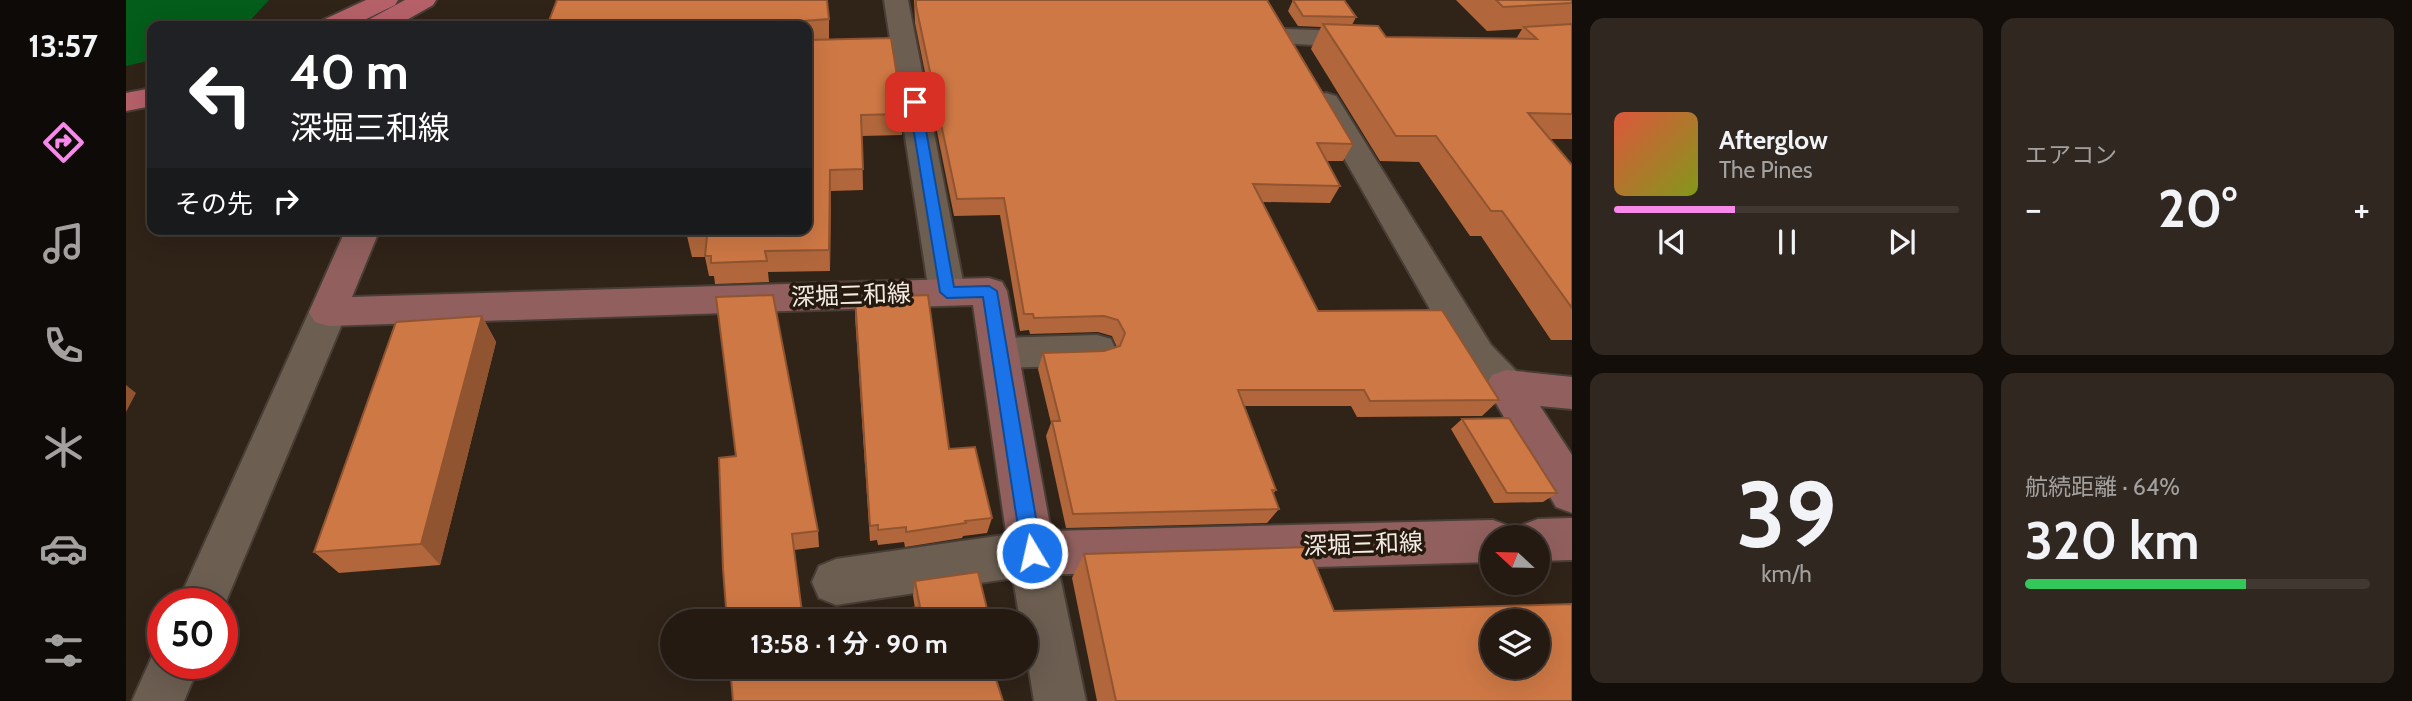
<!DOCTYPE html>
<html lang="ja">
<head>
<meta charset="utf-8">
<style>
  :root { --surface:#241a12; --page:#302720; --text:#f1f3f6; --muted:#a3a19f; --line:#413832; --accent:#f888ea }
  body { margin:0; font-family:Cabin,"Noto Sans JP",sans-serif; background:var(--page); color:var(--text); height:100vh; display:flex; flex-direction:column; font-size:26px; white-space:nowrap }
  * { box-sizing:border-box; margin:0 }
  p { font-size:23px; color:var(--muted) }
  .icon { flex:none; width:38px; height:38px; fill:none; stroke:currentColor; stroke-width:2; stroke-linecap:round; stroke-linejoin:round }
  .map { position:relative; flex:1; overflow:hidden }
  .panel { display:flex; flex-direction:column; gap:18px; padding:18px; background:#140e0a; width:840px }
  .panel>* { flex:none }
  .banner { position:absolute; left:21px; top:21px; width:665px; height:214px; border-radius:14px; box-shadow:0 7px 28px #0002,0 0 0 2px var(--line); background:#202124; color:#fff; overflow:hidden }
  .needle { width:46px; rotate:292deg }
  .fabs { position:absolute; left:1354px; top:525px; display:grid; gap:14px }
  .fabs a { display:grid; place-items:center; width:70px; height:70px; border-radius:50%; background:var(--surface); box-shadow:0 7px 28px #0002,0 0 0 2px var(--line); font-size:35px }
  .speed { position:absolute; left:21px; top:588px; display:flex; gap:14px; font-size:35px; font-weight:700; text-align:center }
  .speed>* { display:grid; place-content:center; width:91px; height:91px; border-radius:50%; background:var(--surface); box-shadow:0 7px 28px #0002,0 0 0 2px var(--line); line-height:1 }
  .speed .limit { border:10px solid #d22; background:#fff; color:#111 }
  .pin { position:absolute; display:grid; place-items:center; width:60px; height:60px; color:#fff; margin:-30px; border-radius:14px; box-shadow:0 4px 10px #0006 }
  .me { position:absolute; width:77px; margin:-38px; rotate:351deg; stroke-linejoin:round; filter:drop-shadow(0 0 5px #0008) }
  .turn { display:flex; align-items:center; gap:24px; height:147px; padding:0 28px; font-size:32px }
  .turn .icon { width:91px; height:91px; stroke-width:2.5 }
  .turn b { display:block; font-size:49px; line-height:60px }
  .then { display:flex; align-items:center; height:66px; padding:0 28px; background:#0003; gap:14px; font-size:26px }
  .big { font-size:52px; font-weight:700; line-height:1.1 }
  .panel .card { flex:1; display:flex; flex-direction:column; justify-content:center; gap:10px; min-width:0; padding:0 24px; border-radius:14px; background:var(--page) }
  .panel .dial { align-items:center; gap:0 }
  .dial b { font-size:91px; line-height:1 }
  .song { display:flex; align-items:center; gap:21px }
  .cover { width:84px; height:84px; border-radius:10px; background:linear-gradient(135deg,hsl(10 70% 55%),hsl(70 70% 35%)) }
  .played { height:7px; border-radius:4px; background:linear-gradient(90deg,var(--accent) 35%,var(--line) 35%) }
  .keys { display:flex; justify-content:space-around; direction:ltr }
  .heat { display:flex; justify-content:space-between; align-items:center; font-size:38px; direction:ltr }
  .charge { height:10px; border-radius:5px; background:linear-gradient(90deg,#34c759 64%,var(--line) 0) }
  .panel .tiles { flex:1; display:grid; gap:18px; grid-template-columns:repeat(2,1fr) }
  .trip { position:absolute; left:534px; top:609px; width:378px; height:70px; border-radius:35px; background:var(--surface); box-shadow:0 7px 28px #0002,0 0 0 2px var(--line); font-weight:700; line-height:70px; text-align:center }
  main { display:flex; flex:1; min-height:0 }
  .dock { display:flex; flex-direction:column; width:126px; justify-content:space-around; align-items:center; background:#0e0a07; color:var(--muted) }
  .dock .icon { width:49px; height:49px }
  .dock .on { color:var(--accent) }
  .dock b { font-size:32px; color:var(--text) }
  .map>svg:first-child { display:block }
  .forest { fill:#045d1a }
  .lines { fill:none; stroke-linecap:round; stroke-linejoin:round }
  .minor-casing { stroke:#493e36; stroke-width:4 }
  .tertiary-casing { stroke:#493e36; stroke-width:4 }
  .secondary-casing { stroke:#493e36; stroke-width:4 }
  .primary-casing { stroke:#493e36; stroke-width:4 }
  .minor { fill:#6c5e51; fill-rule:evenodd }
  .tertiary { fill:#6c5e51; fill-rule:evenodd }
  .secondary { fill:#91605e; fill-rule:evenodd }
  .primary { fill:#b6616a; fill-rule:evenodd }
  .wall { fill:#b1673b }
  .shaded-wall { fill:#905430 }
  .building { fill:#ce7845; stroke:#905430; stroke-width:2; fill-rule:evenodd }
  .route { fill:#1a73e8; stroke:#114b97; stroke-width:2 }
  .labels { text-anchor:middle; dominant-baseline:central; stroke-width:7; stroke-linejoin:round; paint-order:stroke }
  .street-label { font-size:24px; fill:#f5ede5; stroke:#261a0f }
</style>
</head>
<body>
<main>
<nav class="dock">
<b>13:57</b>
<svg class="icon on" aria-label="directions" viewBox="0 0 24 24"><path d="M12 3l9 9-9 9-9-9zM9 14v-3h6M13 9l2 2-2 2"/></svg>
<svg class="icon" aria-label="music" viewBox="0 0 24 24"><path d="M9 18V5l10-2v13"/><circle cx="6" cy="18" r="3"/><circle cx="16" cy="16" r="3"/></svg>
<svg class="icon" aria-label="phone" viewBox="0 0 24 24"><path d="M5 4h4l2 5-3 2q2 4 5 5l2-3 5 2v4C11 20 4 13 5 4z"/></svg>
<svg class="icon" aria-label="climate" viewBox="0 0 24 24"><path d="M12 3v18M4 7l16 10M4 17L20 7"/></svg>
<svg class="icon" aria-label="car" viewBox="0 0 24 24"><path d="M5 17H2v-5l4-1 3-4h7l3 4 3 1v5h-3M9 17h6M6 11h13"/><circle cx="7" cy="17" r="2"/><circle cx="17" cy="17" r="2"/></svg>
<svg class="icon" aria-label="filters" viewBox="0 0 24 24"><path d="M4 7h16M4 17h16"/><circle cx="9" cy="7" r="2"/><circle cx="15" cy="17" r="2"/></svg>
</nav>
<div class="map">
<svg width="1446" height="701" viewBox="0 0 1446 701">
  <rect width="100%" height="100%" fill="#302318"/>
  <polygon class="forest" points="0,0 143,0 119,26 26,26 26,60 0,66"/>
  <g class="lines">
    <defs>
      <g id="minor">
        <polygon points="758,0 782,0 839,292 834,301 821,305 808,301 803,292"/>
        <polygon points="1161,29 1243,32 1252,34 1256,40 1252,46 1243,48 1152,43 1148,37 1152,31"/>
        <path d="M 1200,93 L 1210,96 L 1214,102 L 1365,345 L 1394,375 L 1400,386 L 1394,397 C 1365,407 1356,386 1337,367 L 1186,102 L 1190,96 Z"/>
        <polygon points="971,335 985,339 990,350 985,361 971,365 875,368 861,364 856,353 861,342 875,338"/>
        <polygon points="906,531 922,538 929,553 960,701 908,701 900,651 900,621 894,621 887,578 710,605 693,598 686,582 693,566 710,559"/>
      </g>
      <g id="tertiary">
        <polygon points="202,298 215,302 221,312 96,611 96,604 51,604 183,312 189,302"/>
        <polygon points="37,643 37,663 74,663 58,701 6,701 31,645"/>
      </g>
      <g id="secondary">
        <polygon points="220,229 254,229 226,297 863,278 876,282 881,291 925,531 1367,520 1383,526 1388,537 1367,537 1367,562 906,575 890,568 883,553 847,305 202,326 189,322 183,312"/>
        <polygon points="1380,370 1446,377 1446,409 1414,406 1446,455 1446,513 1430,507 1360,386 1366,375"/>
        <polygon points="1446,518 1446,560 1412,561 1412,537 1390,537 1396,525 1412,519"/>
      </g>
      <g id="primary">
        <polygon points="240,0 272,0 269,5 226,26 193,26 197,20"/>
        <polygon points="279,0 310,0 307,5 270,26 238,26 242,20"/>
        <polygon points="26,88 26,106 0,111 0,93"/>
      </g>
    </defs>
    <use href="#minor" class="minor-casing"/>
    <use href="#tertiary" class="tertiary-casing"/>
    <use href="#secondary" class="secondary-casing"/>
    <use href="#primary" class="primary-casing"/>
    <use href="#minor" class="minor"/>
    <use href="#tertiary" class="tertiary"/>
    <use href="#secondary" class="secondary"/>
    <use href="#primary" class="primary"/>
  </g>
  <g class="wall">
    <polygon points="788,0 1141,0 1227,144 1217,161 1200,161 1214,186 1204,203 1136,202 1192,311 1373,400 1356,416 1231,417 1225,406 1118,406 1150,490 1147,494 1153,509 1141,523 940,528 920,436 925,423 912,369 917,353 978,351 991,347 986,336 972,332 904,334 903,330 894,331 874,215 828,216 789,23"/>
    <polygon points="1167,0 1230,17 1226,25 1260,37 1390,39 1396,29 1361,31 1330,0 1446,0 1446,139 1424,139 1446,165 1446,340 1425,340 1355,236 1344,236 1293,162 1254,161 1185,49 1195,27 1172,26 1162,11"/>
    <polygon points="703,19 703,40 777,114 776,135 736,136 737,190 705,191 704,271 642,272 643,282 589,284 588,276 583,276 579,257 566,257 561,236 681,229 681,26 421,26"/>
    <polygon points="729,298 866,518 861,533 837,536 836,538 779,547 778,542 752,545 751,540 744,541 729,316"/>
    <polygon points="356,316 370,342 314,565 213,573 188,552"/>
    <polygon points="1336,419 1431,493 1417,502 1368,503 1325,429"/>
    <polygon points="610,456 692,531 693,547 668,550 677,620 789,608 787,596 789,581 864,621 601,621"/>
    <polygon points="958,554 1208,611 1446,701 971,701 946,578"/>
    <polygon points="604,667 875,669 870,679"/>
  </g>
  <g class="shaded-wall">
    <polygon points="704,170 705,191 704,271 703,250"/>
    <polygon points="356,316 370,342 314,565 295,544"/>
    <polygon points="0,385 10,393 0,412"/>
  </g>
  <g class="building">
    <polygon points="431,0 701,0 703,19 678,21 678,26 421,26"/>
    <polygon points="790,0 1141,0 1227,144 1191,143 1214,186 1127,184 1192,311 1316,310 1373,400 1244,401 1238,390 1112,390 1150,490 1146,490 1153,509 947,514 926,421 934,421 917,353 978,351 994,346 999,333 992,320 978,316 908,318 907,314 898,314 878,198 831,199 790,6"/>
    <polygon points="1167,0 1218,0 1230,17 1177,16"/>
    <polygon points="1370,0 1446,0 1446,3 1377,7"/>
    <polygon points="1197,24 1252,26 1260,37 1411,39 1398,27 1446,24 1446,114 1402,113 1446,165 1446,308 1376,211 1365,211 1310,136 1270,136"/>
    <polygon points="765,38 777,114 735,115 737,169 704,170 703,250 639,251 641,261 585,263 585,256 579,256 581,236 561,236 562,229 681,229 681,40"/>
    <polygon points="647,295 692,531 666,534 677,620 794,607 789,581 852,572 864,621 601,621 597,569 593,458 610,456 590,297"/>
    <polygon points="802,295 823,449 849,447 866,518 839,521 840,523 780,532 780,527 752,530 752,525 744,526 729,298"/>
    <polygon points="356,316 295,544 188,552 270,322"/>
    <polygon points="1383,418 1431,493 1381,493 1336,419"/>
    <path d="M 1182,547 L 1208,611 L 1446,604 L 1446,701 L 990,701 L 958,554 ZM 1367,621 L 1412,621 L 1412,667 L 1367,667 Z"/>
    <polygon points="604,667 874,667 875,669 867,670 877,701 607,701"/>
  </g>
  <polygon class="route" points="789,99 795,102 828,287 863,286 871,291 916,553 913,559 906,562 899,559 896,553 857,297 821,298 814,292 783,102"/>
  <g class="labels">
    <g class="street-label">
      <text transform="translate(725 295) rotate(-2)">深堀三和線</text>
      <text transform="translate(1237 544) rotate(-2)">深堀三和線</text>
    </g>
  </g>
</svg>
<div class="fabs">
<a><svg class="needle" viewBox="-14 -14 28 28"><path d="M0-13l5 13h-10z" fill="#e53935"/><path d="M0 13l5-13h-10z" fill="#a3a19f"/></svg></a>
<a><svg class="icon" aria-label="layers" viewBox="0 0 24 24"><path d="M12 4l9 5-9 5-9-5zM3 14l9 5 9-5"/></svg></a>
</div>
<div class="speed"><div class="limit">50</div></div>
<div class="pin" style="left:789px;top:102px;background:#d93025"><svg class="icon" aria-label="arrive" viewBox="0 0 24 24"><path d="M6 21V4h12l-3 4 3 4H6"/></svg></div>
<svg class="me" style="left:906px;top:553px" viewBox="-20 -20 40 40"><circle r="17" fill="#1a73e8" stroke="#fff" stroke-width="3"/><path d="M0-11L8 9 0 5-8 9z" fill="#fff"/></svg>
<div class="trip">13:58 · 1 分 · 90 m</div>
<div class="banner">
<div class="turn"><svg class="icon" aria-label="left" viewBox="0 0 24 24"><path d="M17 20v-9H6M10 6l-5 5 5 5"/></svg><div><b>40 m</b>深堀三和線</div></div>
<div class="then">その先<svg class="icon" aria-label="right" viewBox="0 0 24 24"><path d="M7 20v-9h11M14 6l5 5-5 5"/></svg></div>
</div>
</div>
<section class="panel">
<div class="tiles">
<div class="card">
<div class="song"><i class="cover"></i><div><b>Afterglow</b><p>The Pines</p></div></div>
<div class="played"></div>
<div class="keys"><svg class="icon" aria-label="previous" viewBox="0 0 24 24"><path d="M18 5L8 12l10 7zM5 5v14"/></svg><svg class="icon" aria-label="pause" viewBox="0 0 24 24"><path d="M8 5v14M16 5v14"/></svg><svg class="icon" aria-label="next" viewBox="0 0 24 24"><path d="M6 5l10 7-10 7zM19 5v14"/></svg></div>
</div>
<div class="card"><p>エアコン</p>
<div class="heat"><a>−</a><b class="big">20°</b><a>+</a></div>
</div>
<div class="card dial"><b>39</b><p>km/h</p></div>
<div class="card"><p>航続距離 · 64%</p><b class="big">320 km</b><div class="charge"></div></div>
</div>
</section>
</main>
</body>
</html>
